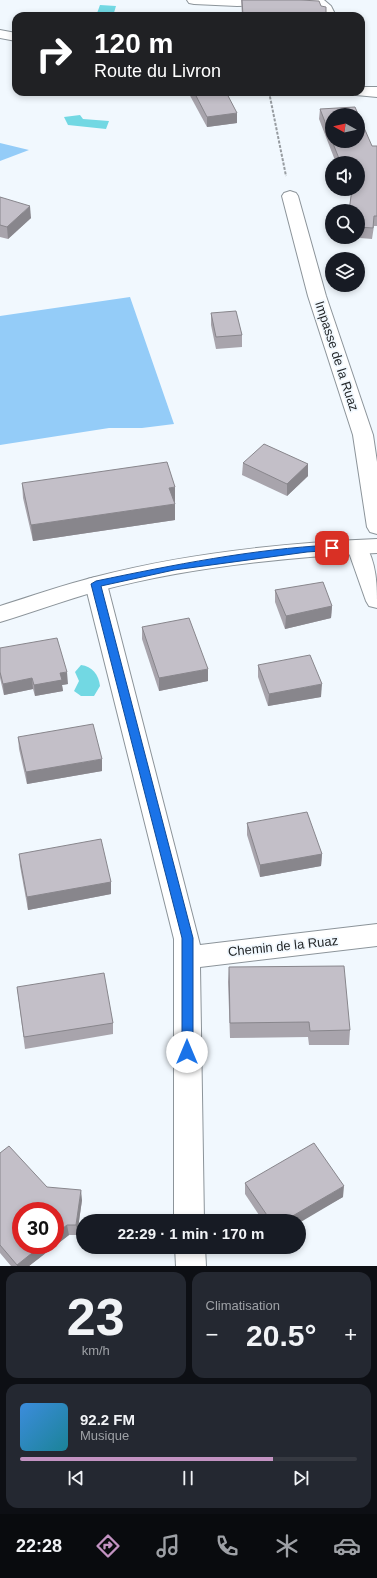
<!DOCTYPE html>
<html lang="fr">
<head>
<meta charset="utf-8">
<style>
  :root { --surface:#171b24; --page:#242831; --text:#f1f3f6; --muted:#9ea1a6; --line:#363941; --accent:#c393c2 }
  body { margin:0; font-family:Arial,sans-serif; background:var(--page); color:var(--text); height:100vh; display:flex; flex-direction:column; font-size:15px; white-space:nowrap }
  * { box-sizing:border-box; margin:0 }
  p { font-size:13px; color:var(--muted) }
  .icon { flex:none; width:22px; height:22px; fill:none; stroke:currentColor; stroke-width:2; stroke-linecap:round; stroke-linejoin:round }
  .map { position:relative; height:1266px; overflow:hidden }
  .sheet { display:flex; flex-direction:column; gap:6px; padding:6px; background:#0d0f14; flex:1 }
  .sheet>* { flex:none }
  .hud { position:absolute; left:12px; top:12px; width:353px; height:84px; border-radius:12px; box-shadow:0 2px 6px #0003; background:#202124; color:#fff; overflow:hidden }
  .needle { width:26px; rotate:278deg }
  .fabs { position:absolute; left:325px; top:108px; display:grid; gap:8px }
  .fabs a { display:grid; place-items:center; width:40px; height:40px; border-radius:50%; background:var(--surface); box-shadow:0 2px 6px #0003; font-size:20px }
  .speed { position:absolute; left:12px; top:1202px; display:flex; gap:8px; font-size:20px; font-weight:700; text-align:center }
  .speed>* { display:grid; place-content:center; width:52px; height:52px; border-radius:50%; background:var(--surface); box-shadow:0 2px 6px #0003; line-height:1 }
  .speed .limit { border:6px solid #d22; background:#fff; color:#111 }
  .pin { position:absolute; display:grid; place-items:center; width:34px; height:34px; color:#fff; margin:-17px; border-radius:8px; box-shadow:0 2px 6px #0006 }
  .me { position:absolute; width:44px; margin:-22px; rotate:0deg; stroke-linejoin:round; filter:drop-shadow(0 0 3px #0008) }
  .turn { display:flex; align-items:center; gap:14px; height:84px; padding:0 16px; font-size:18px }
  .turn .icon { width:52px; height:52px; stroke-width:2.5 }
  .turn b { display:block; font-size:28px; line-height:34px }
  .big { font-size:30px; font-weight:800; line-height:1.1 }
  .sheet .tile { flex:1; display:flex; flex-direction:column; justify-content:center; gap:6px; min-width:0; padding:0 14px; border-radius:12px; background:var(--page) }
  .sheet .dial { align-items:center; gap:0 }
  .dial b { font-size:52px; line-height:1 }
  .song { display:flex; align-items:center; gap:12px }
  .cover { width:48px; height:48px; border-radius:6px; background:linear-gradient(135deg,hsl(210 70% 55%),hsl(190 70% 35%)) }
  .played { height:4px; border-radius:2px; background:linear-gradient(90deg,var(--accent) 75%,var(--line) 75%) }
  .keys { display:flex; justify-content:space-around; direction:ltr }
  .heat { display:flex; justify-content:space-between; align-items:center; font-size:22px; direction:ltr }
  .sheet .tiles { flex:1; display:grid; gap:6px; grid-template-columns:1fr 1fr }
  .tile:last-child { grid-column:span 2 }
  .trip { position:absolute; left:76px; top:1214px; width:230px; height:40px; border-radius:20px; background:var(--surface); box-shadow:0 2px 6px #0003; font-weight:800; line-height:40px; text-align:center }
  .tab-bar { display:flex; height:64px; justify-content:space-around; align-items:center; background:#090b0e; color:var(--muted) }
  .tab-bar .icon { width:28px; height:28px }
  .tab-bar .current { color:var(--accent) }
  .tab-bar b { font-size:18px; color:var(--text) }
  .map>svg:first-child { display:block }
  .green { fill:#94ccf8 }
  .water { fill:#72d8e3 }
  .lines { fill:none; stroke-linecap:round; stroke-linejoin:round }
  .street-casing { stroke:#8c949a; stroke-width:2 }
  .secondary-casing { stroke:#8c949a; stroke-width:2 }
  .path { stroke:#979ca1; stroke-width:2; stroke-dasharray:3 1.5; stroke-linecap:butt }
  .street { fill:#fff; fill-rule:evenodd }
  .secondary { fill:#fff; fill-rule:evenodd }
  .wall { fill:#a8a4ac }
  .shaded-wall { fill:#88868c }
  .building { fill:#c3bfc8; stroke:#88868c }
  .route { fill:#1a73e8; stroke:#114b97 }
  .labels { text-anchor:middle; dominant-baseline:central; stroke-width:3.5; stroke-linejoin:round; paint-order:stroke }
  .street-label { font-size:13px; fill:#242729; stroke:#f1f8fe }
</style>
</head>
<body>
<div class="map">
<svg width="377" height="1266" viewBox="0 0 377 1266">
  <rect width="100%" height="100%" fill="#f1f8fe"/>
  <g class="green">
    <polygon points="0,143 29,150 0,161"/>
    <polygon points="130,297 174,424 142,428 109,428 0,445 0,316"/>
  </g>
  <g class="water">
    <polygon points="100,5 116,6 113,16 96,16"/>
    <polygon points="80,115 83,119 109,121 106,129 68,125 64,117"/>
    <path d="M 81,665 C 92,666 99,675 100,686 L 94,696 L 81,696 L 74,691 L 79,681 L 75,672 Z"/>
  </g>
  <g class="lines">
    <defs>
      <g id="street">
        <polygon points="187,0 324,0 331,6 336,16 322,16 317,7 308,4 237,6 194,4 189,3"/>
        <polygon points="0,30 16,33 16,41 0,38"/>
        <polygon points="361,87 377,87 377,97 356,95 353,92 361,92"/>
        <polygon points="290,191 296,193 298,196 326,296 373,435 377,462 377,534 370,532 367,527 353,435 308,296 282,196 284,193"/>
        <path d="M 357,540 L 364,542 C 377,563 377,585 377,608 L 369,606 L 366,601 L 347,547 L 350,542 Z"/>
        <polygon points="96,577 104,579 107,584 200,945 377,924 377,946 200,967 204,1221 174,1221 174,939 85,584 88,579"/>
        <polygon points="175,1247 205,1247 206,1266 176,1266"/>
      </g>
      <path id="secondary" d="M 377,539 L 377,553 C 284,557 189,567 98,591 C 65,600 33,612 0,622 L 0,606 C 32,596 63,585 95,577 C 187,553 283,543 377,539 Z"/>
    </defs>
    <use href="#street" class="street-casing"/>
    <use href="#secondary" class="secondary-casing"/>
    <polyline class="path" points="269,92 286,176"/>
    <use href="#street" class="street"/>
    <use href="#secondary" class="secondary"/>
  </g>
  <g class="wall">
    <polygon points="241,0 300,0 326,16 242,16"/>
    <polygon points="188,92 226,92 237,123 207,127"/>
    <polygon points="320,109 372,146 377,146 377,226 374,226 372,239 348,237 358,237 358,163 336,163 319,119"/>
    <polygon points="0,197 31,218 8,239 0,237"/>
    <polygon points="211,313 242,335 242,347 216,349 211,325"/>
    <polygon points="243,463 308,464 308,476 287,496 242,475"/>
    <polygon points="22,483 175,502 174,502 175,504 175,520 33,541 23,498"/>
    <polygon points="275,590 332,606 331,618 285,629 275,602"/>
    <polygon points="142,627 208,681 159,691 142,639"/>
    <polygon points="0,648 68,684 62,685 63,691 35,696 33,689 4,695 0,678"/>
    <polygon points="258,665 321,697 268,706 258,677"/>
    <polygon points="18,737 102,771 27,784 19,749"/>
    <polygon points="247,823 322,854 321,866 260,877 247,835"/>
    <polygon points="19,854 111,882 111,894 28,910 20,866"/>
    <polygon points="229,967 350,1030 349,1045 309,1045 308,1037 230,1038 228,982"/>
    <polygon points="17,987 113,1023 113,1034 25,1049"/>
    <polygon points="0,1153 47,1187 82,1200 77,1235 69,1235 29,1266 11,1266 0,1253"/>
    <polygon points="245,1183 343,1197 299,1221 263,1221 245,1194"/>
  </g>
  <g class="shaded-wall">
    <polygon points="237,113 237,123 207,127 207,117"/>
    <polygon points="30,206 31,218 8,239 7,227"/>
    <polygon points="308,464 308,476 287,496 287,484"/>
    <polygon points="175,487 175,502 169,503 169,488"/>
    <polygon points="175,504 175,520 33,541 31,525"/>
    <polygon points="332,606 331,618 285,629 286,616"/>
    <polygon points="208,669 208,681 159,691 159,678"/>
    <polygon points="67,672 68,684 62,685 63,691 35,696 34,685 60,673"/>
    <polygon points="32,678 33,689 4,695 3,684"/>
    <polygon points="322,684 321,697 268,706 269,694"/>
    <polygon points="102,759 102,771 27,784 26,772"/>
    <polygon points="322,854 321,866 260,877 260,865"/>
    <polygon points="111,882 111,894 28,910 27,897"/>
    <polygon points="344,1186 343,1197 299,1223 299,1221 284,1221"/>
    <polygon points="81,1190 82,1200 77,1235 76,1225"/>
    <polygon points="67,1225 69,1235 29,1266 17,1266 17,1265 42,1245 55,1245 55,1234"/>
  </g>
  <g class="building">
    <polygon points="242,0 300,0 319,1 321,6 326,7 326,16 243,16"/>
    <polygon points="194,92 226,92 237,113 207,117"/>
    <polygon points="355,107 372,146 377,146 377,216 374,216 373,228 358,227 358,211 349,211 352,189 358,189 358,163 355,163 355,160 340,161 332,141 358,141 358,115 332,115 332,140 320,109"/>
    <polygon points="0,197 30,206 7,227 0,225"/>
    <polygon points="236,311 242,335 216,337 211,313"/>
    <polygon points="264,444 308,464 287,484 243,463"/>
    <polygon points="167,462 175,487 169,488 175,504 31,525 22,483"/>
    <polygon points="323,582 332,606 286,616 275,590"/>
    <polygon points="189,618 208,669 159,678 142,627"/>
    <polygon points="57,638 67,672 60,673 62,680 34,685 32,678 3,684 0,672 0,648"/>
    <polygon points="310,655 322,684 269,694 258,665"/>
    <polygon points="93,724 102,759 26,772 18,737"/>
    <polygon points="307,812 322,854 260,865 247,823"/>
    <polygon points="101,839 111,882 27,897 19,854"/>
    <polygon points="344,966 350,1030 310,1031 309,1022 230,1023 229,967"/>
    <polygon points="104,973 113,1023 24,1037 17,987"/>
    <polygon points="314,1143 344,1186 284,1221 271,1221 245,1183"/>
    <polygon points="9,1146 47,1187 81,1190 76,1225 67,1225 55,1234 55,1211 21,1211 21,1245 42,1245 17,1265 0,1245 0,1153"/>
  </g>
  <path class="route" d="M 332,545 L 335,546 L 335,550 L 307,552 L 174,570 L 101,586 L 193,938 L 193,1052 L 191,1056 L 187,1057 L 183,1056 L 182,1052 L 182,938 L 91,584 L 96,581 C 173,565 253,549 332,545 Z"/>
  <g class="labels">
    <g class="street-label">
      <text transform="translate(337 356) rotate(72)">Impasse de la Ruaz</text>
      <text transform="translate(283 946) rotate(-6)">Chemin de la Ruaz</text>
    </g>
  </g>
</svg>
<div class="fabs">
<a><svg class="needle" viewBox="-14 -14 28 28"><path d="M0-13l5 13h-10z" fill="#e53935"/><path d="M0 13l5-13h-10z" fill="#9ea1a6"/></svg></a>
<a><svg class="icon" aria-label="sound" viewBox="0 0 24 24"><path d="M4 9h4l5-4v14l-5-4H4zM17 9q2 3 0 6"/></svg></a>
<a><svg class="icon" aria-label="search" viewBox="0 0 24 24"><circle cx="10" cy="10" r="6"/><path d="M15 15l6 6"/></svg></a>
<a><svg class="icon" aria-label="layers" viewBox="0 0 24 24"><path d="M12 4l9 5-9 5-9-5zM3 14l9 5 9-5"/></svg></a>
</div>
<div class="speed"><div class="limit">30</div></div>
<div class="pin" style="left:332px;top:548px;background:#d93025"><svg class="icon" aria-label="arrive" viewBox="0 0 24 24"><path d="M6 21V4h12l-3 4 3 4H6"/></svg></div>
<svg class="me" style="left:187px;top:1052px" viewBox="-20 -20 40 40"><circle r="19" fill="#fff"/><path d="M0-13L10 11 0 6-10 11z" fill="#1a73e8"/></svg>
<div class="trip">22:29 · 1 min · 170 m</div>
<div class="hud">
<div class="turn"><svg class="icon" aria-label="right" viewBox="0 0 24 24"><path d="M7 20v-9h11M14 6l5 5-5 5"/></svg><div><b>120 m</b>Route du Livron</div></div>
</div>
</div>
<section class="sheet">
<div class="tiles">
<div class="tile dial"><b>23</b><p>km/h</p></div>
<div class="tile"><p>Climatisation</p>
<div class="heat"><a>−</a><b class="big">20.5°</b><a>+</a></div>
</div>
<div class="tile">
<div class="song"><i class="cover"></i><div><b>92.2 FM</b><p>Musique</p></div></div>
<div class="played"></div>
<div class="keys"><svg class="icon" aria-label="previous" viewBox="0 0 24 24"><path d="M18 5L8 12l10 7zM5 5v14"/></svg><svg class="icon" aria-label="pause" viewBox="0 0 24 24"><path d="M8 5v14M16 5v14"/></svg><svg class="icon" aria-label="next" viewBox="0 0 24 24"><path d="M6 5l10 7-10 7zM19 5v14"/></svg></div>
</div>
</div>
</section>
<nav class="tab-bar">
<b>22:28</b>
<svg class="icon current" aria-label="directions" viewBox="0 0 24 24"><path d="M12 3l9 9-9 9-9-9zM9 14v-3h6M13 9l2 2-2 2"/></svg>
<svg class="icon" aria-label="music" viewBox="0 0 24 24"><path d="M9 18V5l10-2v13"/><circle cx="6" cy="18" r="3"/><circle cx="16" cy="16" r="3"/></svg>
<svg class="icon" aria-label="phone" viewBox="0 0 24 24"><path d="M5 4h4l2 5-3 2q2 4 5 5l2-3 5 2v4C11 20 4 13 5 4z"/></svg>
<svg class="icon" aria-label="climate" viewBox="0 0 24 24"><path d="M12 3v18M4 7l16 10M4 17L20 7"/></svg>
<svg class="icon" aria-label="car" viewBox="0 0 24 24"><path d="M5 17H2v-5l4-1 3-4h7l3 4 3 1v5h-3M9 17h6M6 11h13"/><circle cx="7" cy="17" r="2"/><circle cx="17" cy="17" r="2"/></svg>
</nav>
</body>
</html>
